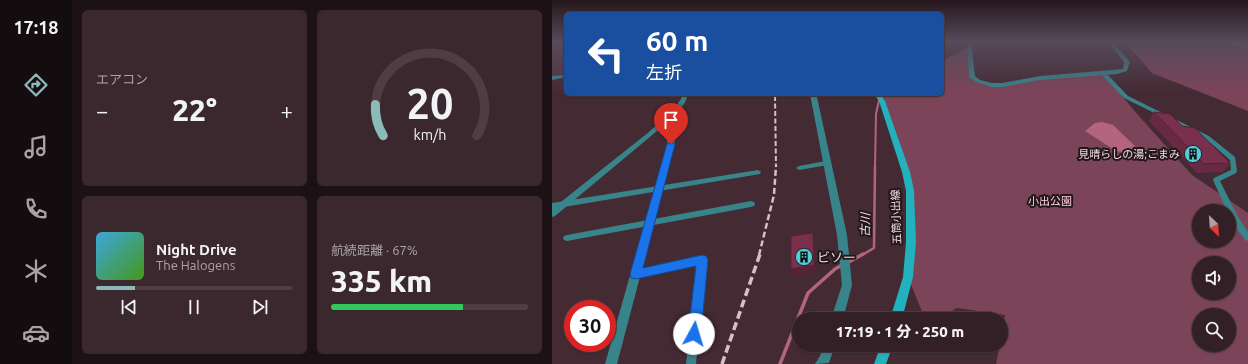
<!DOCTYPE html>
<html lang="ja">
<head>
<meta charset="utf-8">
<style>
  :root { --surface:#332026; --page:#3b282e; --text:#f1f3f6; --muted:#a9a3a7; --line:#4e3e43; --accent:#8bbbb9 }
  body { margin:0; font-family:Ubuntu,"Noto Sans JP",sans-serif; background:var(--page); color:var(--text); height:100vh; display:flex; flex-direction:column; font-size:15px; white-space:nowrap }
  * { box-sizing:border-box; margin:0 }
  p { font-size:13px; color:var(--muted) }
  .icon { flex:none; width:22px; height:22px; fill:none; stroke:currentColor; stroke-width:2; stroke-linecap:round; stroke-linejoin:round }
  .map { position:relative; flex:1; overflow:hidden }
  .sheet { display:flex; flex-direction:column; gap:10px; padding:10px; background:#1c1215; width:480px }
  .sheet>* { flex:none }
  .hud { position:absolute; left:12px; top:12px; width:380px; height:84px; border-radius:6px; box-shadow:0 1px 3px #0004,0 0 0 1px var(--line); background:#1a4fa0; color:#fff; overflow:hidden }
  .needle { width:26px; rotate:155deg }
  .buttons { position:absolute; left:640px; top:204px; display:grid; gap:8px }
  .buttons a { display:grid; place-items:center; width:44px; height:44px; border-radius:50%; background:var(--surface); box-shadow:0 1px 3px #0004,0 0 0 1px var(--line); font-size:20px }
  .speed { position:absolute; left:12px; top:300px; display:flex; gap:8px; font-size:20px; font-weight:700; text-align:center }
  .speed>* { display:grid; place-content:center; width:52px; height:52px; border-radius:50%; background:var(--surface); box-shadow:0 1px 3px #0004,0 0 0 1px var(--line); line-height:1 }
  .speed .limit { border:6px solid #d22; background:#fff; color:#111 }
  .pin { position:absolute; display:grid; place-items:center; width:34px; height:34px; color:#fff; margin:-41px -17px; border-radius:50% 50% 50% 0; rotate:-45deg; box-shadow:0 0 4px #0007 }
  .pin .icon { rotate:45deg }
  .me { position:absolute; width:44px; margin:-22px; rotate:6deg; stroke-linejoin:round; filter:drop-shadow(0 0 3px #0008) }
  .turn { display:flex; align-items:center; gap:14px; height:84px; padding:0 16px; font-size:18px }
  .turn .icon { width:52px; height:52px; stroke-width:2.5 }
  .turn b { display:block; font-size:28px; line-height:34px }
  .big { font-size:30px; font-weight:800; line-height:1.1 }
  .sheet .tile { flex:1; display:flex; flex-direction:column; justify-content:center; gap:6px; min-width:0; padding:0 14px; border-radius:6px; background:var(--page) }
  .sheet .dial { align-items:center; gap:0 }
  .dial svg { height:104px; overflow:visible; fill:none; stroke:var(--line); stroke-width:7; stroke-linecap:round; text-anchor:middle }
  .dial text { fill:var(--text); stroke:none }
  .song { display:flex; align-items:center; gap:12px }
  .cover { width:48px; height:48px; border-radius:6px; background:linear-gradient(135deg,hsl(200 70% 55%),hsl(100 70% 35%)) }
  .played { height:4px; border-radius:2px; background:linear-gradient(90deg,var(--accent) 20%,var(--line) 20%) }
  .keys { display:flex; justify-content:space-around; direction:ltr }
  .heat { display:flex; justify-content:space-between; align-items:center; font-size:22px; direction:ltr }
  .charge { height:6px; border-radius:3px; background:linear-gradient(90deg,#34c759 67%,var(--line) 0) }
  .sheet .tiles { flex:1; display:grid; gap:10px; grid-template-columns:repeat(2,1fr) }
  .trip { position:absolute; left:240px; top:312px; width:216px; height:40px; border-radius:20px; background:var(--surface); box-shadow:0 1px 3px #0004,0 0 0 1px var(--line); font-weight:800; line-height:40px; text-align:center }
  main { display:flex; flex:1; min-height:0 }
  .tabs { display:flex; flex-direction:column; width:72px; justify-content:space-around; align-items:center; background:#140d0f; color:var(--muted) }
  .tabs .icon { width:28px; height:28px }
  .tabs .current { color:var(--accent) }
  .tabs b { font-size:18px; color:var(--text) }
  .map>svg:first-child { display:block }
  .built { fill:#53313d }
  .green { fill:#7c4458; fill-rule:evenodd }
  .water { fill:#b36580 }
  .lines { fill:none; stroke-linecap:round; stroke-linejoin:round }
  .stream-far3 { stroke:#b36580; stroke-width:1.5 }
  .stream-far2 { stroke:#b36580; stroke-width:2 }
  .stream-far1 { stroke:#b36580; stroke-width:2.5 }
  .stream { stroke:#b36580; stroke-width:3.5 }
  .minor { fill:#38848b; fill-rule:evenodd }
  .tertiary { fill:#38848b; fill-rule:evenodd }
  .secondary { fill:#22b1bd; fill-rule:evenodd }
  .rail-far3 { stroke:#d4c1c6; stroke-width:1.5; stroke-dasharray:4 2; stroke-linecap:butt }
  .rail-far2 { stroke:#d4c1c6; stroke-width:2; stroke-dasharray:5 2.5; stroke-linecap:butt }
  .rail-far1 { stroke:#d4c1c6; stroke-width:2.5; stroke-dasharray:6 3; stroke-linecap:butt }
  .rail { stroke:#d4c1c6; stroke-width:3.5; stroke-dasharray:8 4; stroke-linecap:butt }
  .wall { fill:#682942 }
  .shaded-wall { fill:#552236 }
  .building { fill:#79304d; stroke:#552236 }
  .route { fill:#1a73e8; stroke:#114b97 }
  .labels { text-anchor:middle; dominant-baseline:central; stroke-width:4; stroke-linejoin:round; paint-order:stroke }
  .poi-label { font-size:11px; fill:#eedce1; stroke:#23171b; text-anchor:end }
  .park-label { font-size:11px; fill:#fdcfdd; stroke:#23171b }
  .street-label { font-size:11px; fill:#eedce1; stroke:#23171b }
  .water-label { font-size:12px; font-style:italic; fill:#f4dde4; stroke:#23171b }
  .near-poi-label { font-size:13px; fill:#eedce1; stroke:#23171b; text-anchor:start }
</style>
</head>
<body>
<main>
<nav class="tabs">
<b>17:18</b>
<svg class="icon current" aria-label="directions" viewBox="0 0 24 24"><path d="M12 3l9 9-9 9-9-9zM9 14v-3h6M13 9l2 2-2 2"/></svg>
<svg class="icon" aria-label="music" viewBox="0 0 24 24"><path d="M9 18V5l10-2v13"/><circle cx="6" cy="18" r="3"/><circle cx="16" cy="16" r="3"/></svg>
<svg class="icon" aria-label="phone" viewBox="0 0 24 24"><path d="M5 4h4l2 5-3 2q2 4 5 5l2-3 5 2v4C11 20 4 13 5 4z"/></svg>
<svg class="icon" aria-label="climate" viewBox="0 0 24 24"><path d="M12 3v18M4 7l16 10M4 17L20 7"/></svg>
<svg class="icon" aria-label="car" viewBox="0 0 24 24"><path d="M5 17H2v-5l4-1 3-4h7l3 4 3 1v5h-3M9 17h6M6 11h13"/><circle cx="7" cy="17" r="2"/><circle cx="17" cy="17" r="2"/></svg>
</nav>
<section class="sheet">
<div class="tiles">
<div class="tile"><p>エアコン</p>
<div class="heat"><a>−</a><b class="big">22°</b><a>+</a></div>
</div>
<div class="tile dial"><svg viewBox="0 0 100 80">
<path d="M14 69A42 42 0 1 1 86 69"/>
<path d="M14 69A42 42 0 0 1 8 45" stroke="#8bbbb9"/>
<text x="50" y="56" font-size="32" font-weight="700">20</text>
<text x="50" y="72" font-size="11">km/h</text>
</svg></div>
<div class="tile">
<div class="song"><i class="cover"></i><div><b>Night Drive</b><p>The Halogens</p></div></div>
<div class="played"></div>
<div class="keys"><svg class="icon" aria-label="previous" viewBox="0 0 24 24"><path d="M18 5L8 12l10 7zM5 5v14"/></svg><svg class="icon" aria-label="pause" viewBox="0 0 24 24"><path d="M8 5v14M16 5v14"/></svg><svg class="icon" aria-label="next" viewBox="0 0 24 24"><path d="M6 5l10 7-10 7zM19 5v14"/></svg></div>
</div>
<div class="tile"><p>航続距離 · 67%</p><b class="big">335 km</b><div class="charge"></div></div>
</div>
</section>
<div class="map">
<svg width="696" height="364" viewBox="0 0 696 364">
  <rect width="100%" height="100%" fill="#442a33"/>
  <polygon class="built" points="0,41 14,41 14,75 0,76"/>
  <g class="green">
    <polygon points="572,41 696,41 696,111 600,73"/>
    <path d="M 417,47 L 420,77 L 426,81 L 440,85 L 488,78 L 551,73 L 586,115 L 640,175 L 696,213 L 696,364 L 444,364 L 448,345 L 449,345 L 453,315 L 405,308 L 387,319 L 373,319 L 356,277 L 358,191 L 326,95 L 390,94 L 390,61 ZM 647,211 L 677,211 L 677,241 L 647,241 ZM 647,263 L 677,263 L 677,293 L 647,293 ZM 647,315 L 677,315 L 677,345 L 647,345 Z"/>
  </g>
  <polygon class="water" points="550,122 561,125 583,146 583,151 574,153 564,151 533,131 543,123"/>
  <g class="lines">
    <polyline class="stream-far3" points="328,97 329,94"/>
    <polyline class="stream-far2" points="323,167 324,114 328,96"/>
    <polyline class="stream-far1" points="310,255 322,248 323,166"/>
    <g class="stream">
      <polyline points="295,263 311,254"/>
      <polyline points="228,364 256,293 283,269 290,265"/>
    </g>
    <g class="minor">
      <path d="M 549,72 L 553,72 L 576,96 L 657,136 L 683,157 L 685,171 L 684,173 L 668,181 L 686,217 L 696,232 L 696,241 L 693,240 C 688,232 677,221 677,211 L 675,211 L 661,180 L 662,178 L 679,170 L 678,160 L 653,138 L 572,98 L 549,74 Z"/>
      <polygon points="14,75 14,77 0,80 0,76"/>
      <polygon points="274,161 276,161 277,163 276,165 247,170 244,168 247,166"/>
      <polygon points="206,170 209,172 208,174 0,209 0,203"/>
      <polygon points="199,201 202,202 203,204 202,206 199,207 15,241 12,240 11,238 12,236 15,235"/>
      <polygon points="150,256 153,257 154,260 144,364 134,364 145,265 83,278 80,277 79,274 80,271 83,270"/>
    </g>
    <g class="tertiary">
      <polygon points="415,41 419,41 423,76 428,80 440,83 450,83 488,76 571,69 572,62 556,41 560,41 578,62 575,71 565,74 488,80 450,87 440,87 424,82 417,77"/>
      <polygon points="665,41 674,41 696,44 696,48 667,42"/>
      <path d="M 130,94 L 136,94 C 134,106 123,114 115,122 L 121,131 L 123,144 L 65,364 L 53,364 L 115,144 L 115,131 L 111,126 L 3,216 L 0,217 L 0,209 L 97,132 L 122,109 L 129,99 Z"/>
      <polygon points="258,94 276,94 265,97 295,235 300,285 291,319 279,319 290,285 285,235"/>
      <polygon points="271,345 283,345 277,363 263,364 268,356"/>
    </g>
    <g class="secondary">
      <polygon points="322,94 328,94 333,101 358,172 362,191 364,242 361,277 350,319 338,319 351,277 354,242 354,191 350,172 327,101"/>
      <polygon points="329,345 341,345 334,364 322,364"/>
    </g>
    <polyline class="rail-far3" points="223,94 223,97"/>
    <polyline class="rail-far2" points="223,96 224,167"/>
    <polyline class="rail-far1" points="207,255 222,195 224,166"/>
    <polyline class="rail" points="170,364 208,254"/>
  </g>
  <polygon class="wall" points="602,112 630,126 678,163 671,172 645,173 597,121"/>
  <polygon class="shaded-wall" points="261,233 262,239 264,272 241,276 239,269"/>
  <g class="building">
    <polygon points="602,112 618,114 630,126 643,128 678,163 652,164"/>
    <polygon points="261,233 262,265 239,269 239,236"/>
  </g>
  <linearGradient id="sky" x2="0" y2="1"><stop stop-color="#25171c"/><stop offset="0.45" stop-color="#564a5b"/><stop offset="1" stop-color="#564a5b" stop-opacity="0"/></linearGradient>
  <rect width="696" height="92" fill="url(#sky)"/>
  <polygon class="route" points="119,142 123,144 91,268 150,255 154,256 156,260 149,334 147,339 142,341 138,339 136,334 144,266 84,279 79,278 78,274 115,144"/>
  <defs>
    <symbol id="building-disc" viewBox="-11 -11 22 22"><circle r="9.5" fill="#52ccd6" stroke="#23171b"/><path d="M-4-6H4V6H1V3H-1V6H-4ZM-2.5-4.3h1.7v1.8h-1.7ZM.8-4.3h1.7v1.8H.8ZM-2.5-1h1.7V.8h-1.7ZM.8-1h1.7V.8H.8Z" fill="#111"/></symbol>
  </defs>
  <g fill-rule="evenodd">
    <use href="#building-disc" x="631" y="144" width="20" height="20"/>
    <use href="#building-disc" x="242" y="247" width="20" height="20"/>
  </g>
  <g class="labels">
    <g class="poi-label">
      <text x="628" y="154">見晴らしの湯;こまみ</text>
    </g>
    <g class="park-label">
      <text x="498" y="201">小出公園</text>
    </g>
    <g class="street-label">
      <text transform="translate(344 217) rotate(-92)">五筒小出線</text>
    </g>
    <g class="water-label">
      <text transform="translate(313 225) rotate(-89)">古川</text>
    </g>
    <g class="near-poi-label">
      <text x="265" y="257">ビソー</text>
    </g>
  </g>
</svg>
<div class="buttons">
<a><svg class="needle" viewBox="-14 -14 28 28"><path d="M0-13l5 13h-10z" fill="#e53935"/><path d="M0 13l5-13h-10z" fill="#a9a3a7"/></svg></a>
<a><svg class="icon" aria-label="sound" viewBox="0 0 24 24"><path d="M4 9h4l5-4v14l-5-4H4zM17 9q2 3 0 6"/></svg></a>
<a><svg class="icon" aria-label="search" viewBox="0 0 24 24"><circle cx="10" cy="10" r="6"/><path d="M15 15l6 6"/></svg></a>
</div>
<div class="speed"><div class="limit">30</div></div>
<div class="pin" style="left:119px;top:144px;background:#d93025"><svg class="icon" aria-label="arrive" viewBox="0 0 24 24"><path d="M6 21V4h12l-3 4 3 4H6"/></svg></div>
<svg class="me" style="left:142px;top:334px" viewBox="-20 -20 40 40"><circle r="19" fill="#fff"/><path d="M0-13L10 11 0 6-10 11z" fill="#1a73e8"/></svg>
<div class="trip">17:19 · 1 分 · 250 m</div>
<div class="hud">
<div class="turn"><svg class="icon" aria-label="left" viewBox="0 0 24 24"><path d="M17 20v-9H6M10 6l-5 5 5 5"/></svg><div><b>60 m</b>左折</div></div>
</div>
</div>
</main>
</body>
</html>
